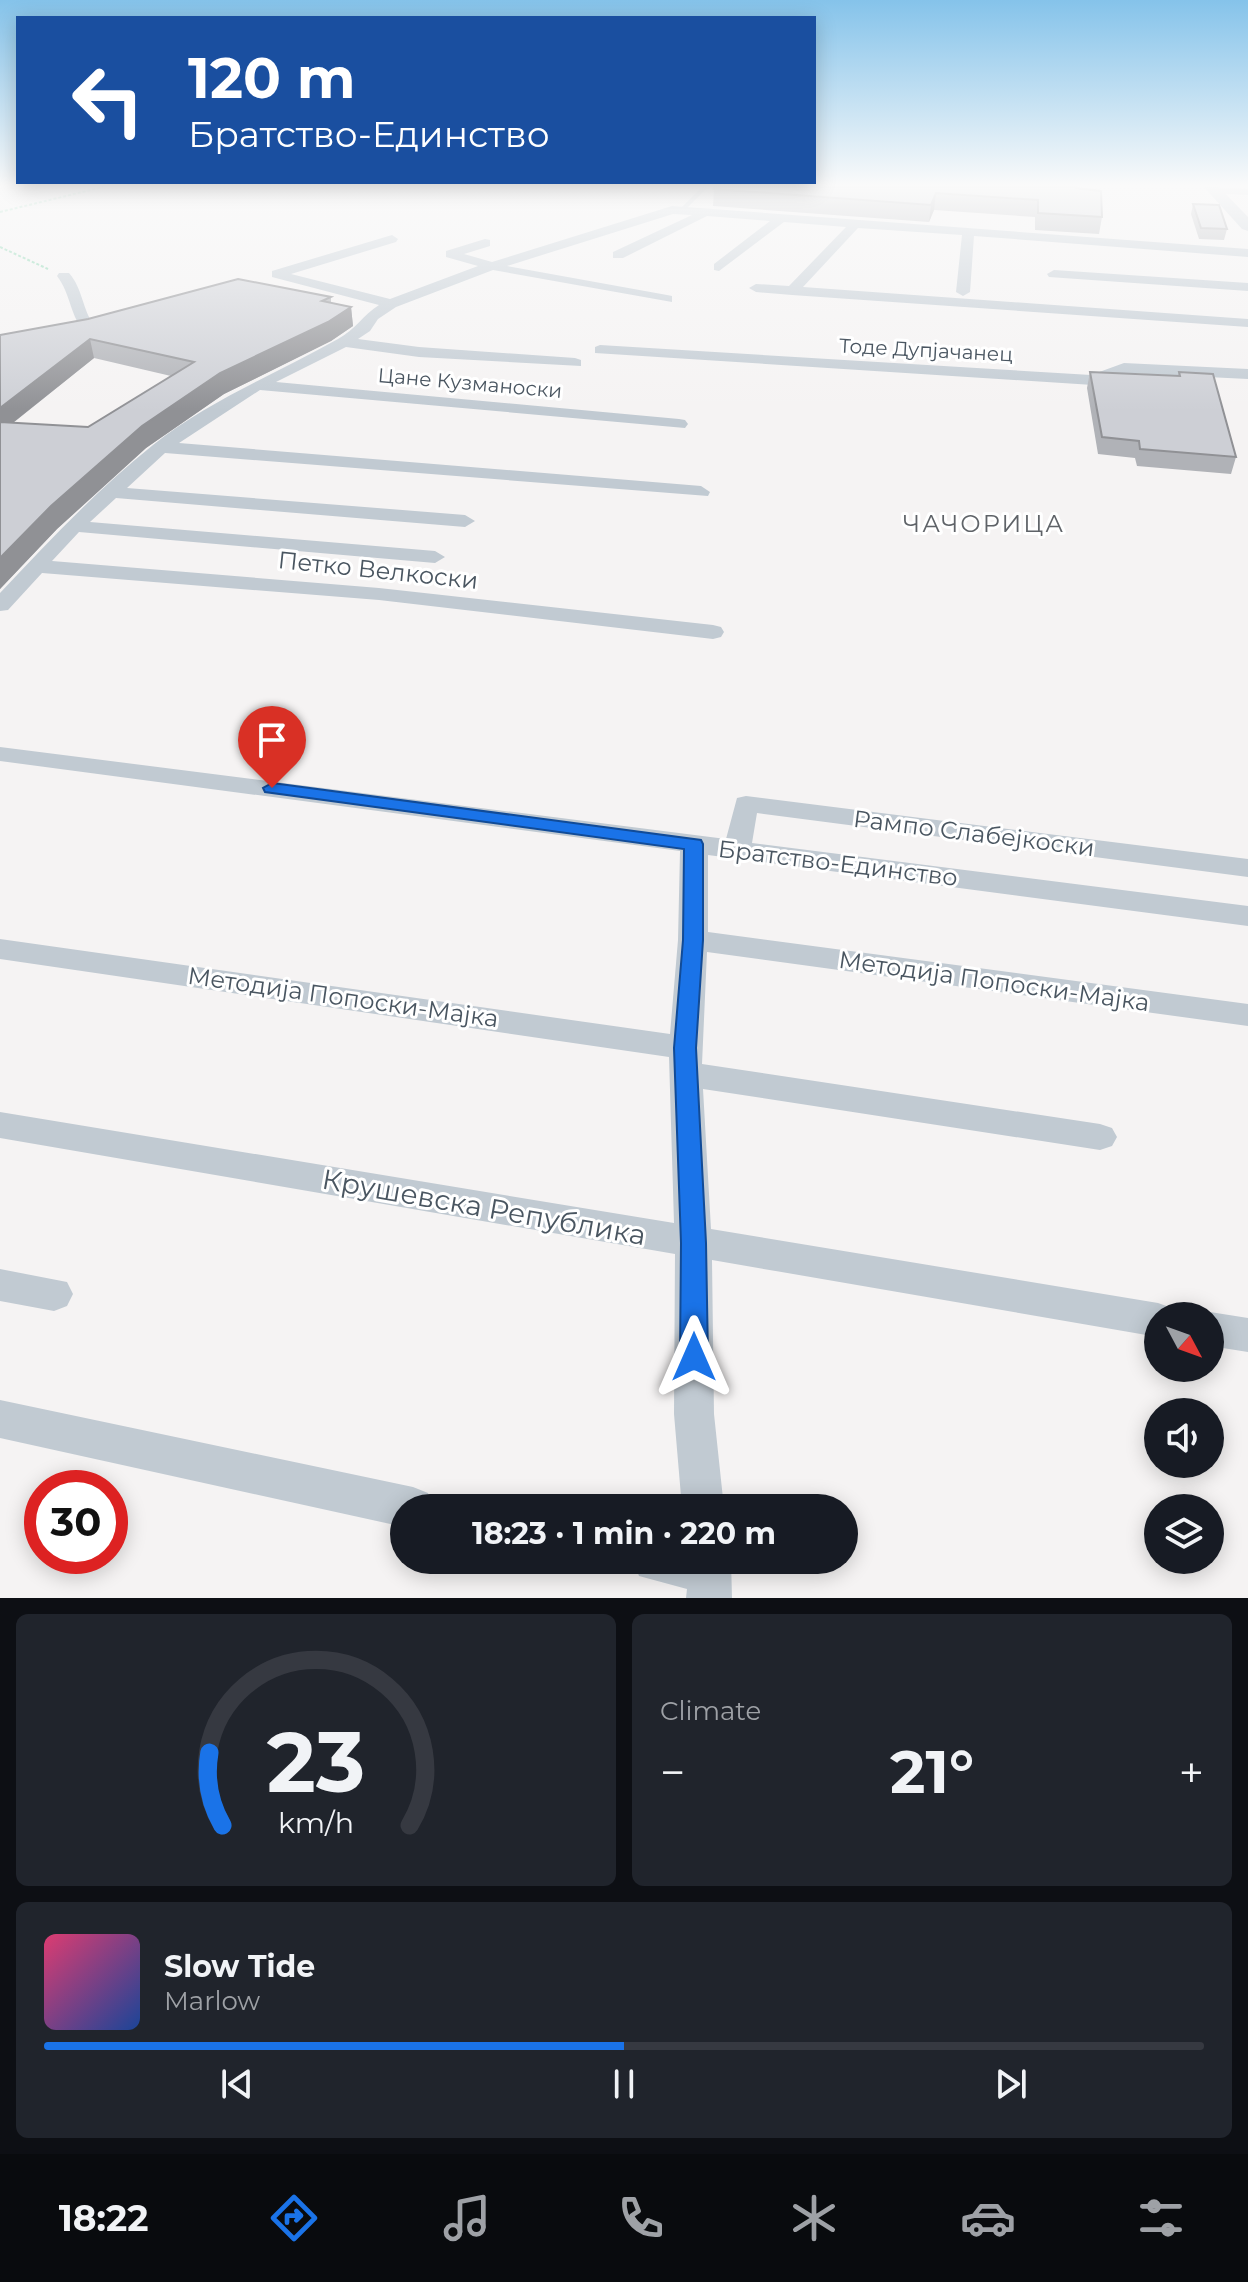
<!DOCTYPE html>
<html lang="en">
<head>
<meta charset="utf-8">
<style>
  :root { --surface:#171b24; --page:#20242c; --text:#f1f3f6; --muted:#9ea1a6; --line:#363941; --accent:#1a73e8 }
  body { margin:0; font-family:Montserrat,sans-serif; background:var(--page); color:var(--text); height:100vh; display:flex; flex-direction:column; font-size:30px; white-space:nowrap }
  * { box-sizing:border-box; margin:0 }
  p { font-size:26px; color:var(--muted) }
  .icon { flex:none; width:44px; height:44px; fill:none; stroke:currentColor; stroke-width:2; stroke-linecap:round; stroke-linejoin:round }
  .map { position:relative; height:1598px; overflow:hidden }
  .side { display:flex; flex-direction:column; gap:16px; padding:16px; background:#0d0f14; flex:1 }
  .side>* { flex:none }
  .hud { position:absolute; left:16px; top:16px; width:800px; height:168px; border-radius:0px; box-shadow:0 4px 20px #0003; background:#1a4fa0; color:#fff; overflow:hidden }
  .needle { width:52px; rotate:131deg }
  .controls { position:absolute; left:1144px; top:1302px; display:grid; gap:16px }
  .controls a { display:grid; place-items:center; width:80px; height:80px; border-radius:50%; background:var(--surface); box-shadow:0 4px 20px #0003; font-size:40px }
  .speed { position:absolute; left:24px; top:1470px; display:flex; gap:16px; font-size:40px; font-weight:700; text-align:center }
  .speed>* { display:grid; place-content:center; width:104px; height:104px; border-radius:50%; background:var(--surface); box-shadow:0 4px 20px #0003; line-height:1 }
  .speed .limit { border:12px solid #d22; background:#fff; color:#111 }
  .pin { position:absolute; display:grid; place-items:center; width:68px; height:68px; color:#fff; margin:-82px -34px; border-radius:50% 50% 50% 0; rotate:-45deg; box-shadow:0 0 8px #0007 }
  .pin .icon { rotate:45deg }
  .me { position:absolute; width:88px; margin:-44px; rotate:0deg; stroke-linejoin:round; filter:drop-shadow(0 0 6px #0008) }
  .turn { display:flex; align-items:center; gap:28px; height:168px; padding:0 40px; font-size:36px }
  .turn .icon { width:104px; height:104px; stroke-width:2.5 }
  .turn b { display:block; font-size:56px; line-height:68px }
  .big { font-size:60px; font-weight:700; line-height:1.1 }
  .side .widget { flex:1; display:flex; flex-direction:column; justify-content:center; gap:12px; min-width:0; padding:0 28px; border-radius:12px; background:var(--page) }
  .side .dial { align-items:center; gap:0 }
  .dial svg { height:208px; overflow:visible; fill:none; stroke:var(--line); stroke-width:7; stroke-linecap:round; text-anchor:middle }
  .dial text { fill:var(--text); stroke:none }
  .song { display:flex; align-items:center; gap:24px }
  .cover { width:96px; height:96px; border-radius:12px; background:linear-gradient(135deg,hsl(340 70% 55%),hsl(220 70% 35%)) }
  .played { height:8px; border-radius:4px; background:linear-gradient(90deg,var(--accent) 50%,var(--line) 50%) }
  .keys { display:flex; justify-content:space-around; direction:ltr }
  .heat { display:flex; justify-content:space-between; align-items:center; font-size:44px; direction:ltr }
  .side .tiles { flex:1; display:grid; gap:16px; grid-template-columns:1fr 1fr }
  .widget:last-child { grid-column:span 2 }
  .trip { position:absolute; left:390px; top:1494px; width:468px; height:80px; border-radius:40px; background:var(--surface); box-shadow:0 4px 20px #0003; font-weight:700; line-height:80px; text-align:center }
  .menu { display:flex; height:128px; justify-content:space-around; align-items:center; background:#090b0e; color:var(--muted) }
  .menu .icon { width:56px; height:56px }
  .menu .active { color:var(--accent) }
  .menu b { font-size:36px; color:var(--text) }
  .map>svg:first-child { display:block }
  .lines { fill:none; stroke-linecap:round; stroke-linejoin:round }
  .path { stroke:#7ad0a6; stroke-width:2; stroke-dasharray:3 2; stroke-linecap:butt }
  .service { fill:#c1cad2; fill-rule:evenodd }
  .minor { fill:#c1cad2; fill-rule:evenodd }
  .tertiary { fill:#c1cad2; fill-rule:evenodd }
  .wall { fill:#b0b2b7; fill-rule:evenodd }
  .shaded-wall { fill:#909195 }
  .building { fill:#cdcfd5; stroke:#909195; stroke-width:2 }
  .route { fill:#1a73e8; stroke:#114b97; stroke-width:2 }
  .labels { text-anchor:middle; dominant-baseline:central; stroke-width:6; stroke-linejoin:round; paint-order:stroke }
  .far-street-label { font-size:20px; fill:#4a5661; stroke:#fff }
  .far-quarter-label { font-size:24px; letter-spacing:2px; fill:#5f6368; stroke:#fff }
  .street-label { font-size:24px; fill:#4a5661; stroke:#fff }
  .near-street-label { font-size:28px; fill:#4a5661; stroke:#fff }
</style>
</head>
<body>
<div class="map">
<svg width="1248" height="1598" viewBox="0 0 1248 1598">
  <rect width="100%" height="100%" fill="#f5f3f3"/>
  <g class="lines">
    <g class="path">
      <polyline points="0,212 103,187"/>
      <polyline points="0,247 48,269"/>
    </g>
    <polygon class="service" points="702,187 708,187 685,210 681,210 681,208"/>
    <g class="minor">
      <polygon points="1215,188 1248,189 1248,195 1211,193 1211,189"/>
      <path d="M 672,206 L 1248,249 L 1248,257 L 974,236 L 970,292 L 963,296 L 956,292 L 962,235 L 858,228 L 803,287 L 1248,319 L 1248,327 L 792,295 L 756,292 L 749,288 L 756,284 L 789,286 L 846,227 L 784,222 L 719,271 L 714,270 L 714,264 L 770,221 L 707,216 L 623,258 L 613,258 L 613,252 L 692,215 L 673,214 L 507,266 L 667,295 L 672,296 L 672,302 L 493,270 L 396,307 L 378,319 L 370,331 L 358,339 L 419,347 L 575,358 L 581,360 L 581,366 L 419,357 L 346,347 L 276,382 L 679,419 L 685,420 L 688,424 L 685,428 L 260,390 L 179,443 L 701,486 L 710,492 L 708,496 L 165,453 L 127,488 L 465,515 L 475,521 L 465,527 L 116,498 L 90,522 L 435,551 L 445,557 L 435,563 L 79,532 L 52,561 L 379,588 L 713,625 L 721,627 L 724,632 L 721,637 L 713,639 L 379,600 L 42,573 L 8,610 L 0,611 L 0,593 C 49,541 98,489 153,445 C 209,400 276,374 338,339 C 355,330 363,315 379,305 L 272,277 L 272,271 L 392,235 L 398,239 L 396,242 L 291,274 L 390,299 L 478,266 L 446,257 L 446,251 L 485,239 L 490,240 L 490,246 L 464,254 L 492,262 Z"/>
      <polygon points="1054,270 1248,283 1248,291 1049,277 1047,274"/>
      <path d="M 59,273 L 69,273 C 83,289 82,309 94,325 L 113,323 L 113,329 L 86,334 C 70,317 71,294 57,276 Z"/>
      <polygon points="600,345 1091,375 1124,363 1248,369 1248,379 1126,373 1093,385 595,353 595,347"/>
      <polygon points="0,747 726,839 737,798 746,796 1248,859 1248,877 757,813 752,843 1248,906 1248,926 708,855 708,932 1248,1004 1248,1026 707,952 702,1064 1100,1124 1112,1128 1117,1137 1112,1146 1100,1150 703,1089 711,1229 1158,1303 1172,1308 1175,1316 1158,1316 1158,1337 712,1260 714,1414 724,1508 682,1508 674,1414 675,1254 0,1138 0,1112 674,1223 669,1057 0,959 0,939 670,1034 678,940 680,851 0,761"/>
      <polygon points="0,1269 67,1282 73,1294 67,1306 54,1311 0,1301"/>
      <polygon points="1210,1312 1248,1318 1248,1352 1210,1346 1210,1316 1199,1316"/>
      <polygon points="0,1400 413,1487 428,1493 434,1508 404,1508 404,1527 0,1438"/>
      <polygon points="633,1560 731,1560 732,1598 686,1598 687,1589 639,1576"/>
    </g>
    <polygon class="tertiary" points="1204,187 1219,187 1248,217 1248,231 1242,229"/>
  </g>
  <g class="wall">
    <polygon points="1076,187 1102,217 1099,234 1035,230 1035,217 934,210 929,222 713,206 714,189"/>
    <polygon points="1193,204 1227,229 1224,240 1199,239 1191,214"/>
    <path d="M 331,297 L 331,303 L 351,307 L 353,326 L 331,341 L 224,394 L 146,448 L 57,529 L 0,589 L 0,335 ZM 94,358 L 171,376 L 88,427 L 13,423 Z"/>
    <polygon points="1090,372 1178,376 1179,372 1236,457 1231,474 1137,466 1135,458 1098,454 1087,388"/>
  </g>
  <g class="shaded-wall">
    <polygon points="936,193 934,210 929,222 931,205"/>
    <polygon points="351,307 353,326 331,341 224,394 146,448 57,529 0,589 0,558 51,506 142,426 220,373"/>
    <polygon points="90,339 94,358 0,433 0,408"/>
  </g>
  <g class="building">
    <polygon points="715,187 1076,187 1076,188 1101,191 1102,217 1038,213 1038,200 936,193 931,205 714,189"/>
    <polygon points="1193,204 1219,205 1227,229 1201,228"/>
    <polygon points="238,279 331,297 322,301 351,307 328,322 220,373 142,426 51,506 0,558 0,422 88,427 194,362 90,339 0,408 0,335 88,319"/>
    <polygon points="1090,372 1180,376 1179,372 1213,374 1236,457 1140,449 1139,441 1102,437"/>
  </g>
  <linearGradient id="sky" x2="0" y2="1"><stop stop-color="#85c3ea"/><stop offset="0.45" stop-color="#fafafa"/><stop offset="1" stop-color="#fafafa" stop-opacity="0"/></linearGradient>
  <rect width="1248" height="411" fill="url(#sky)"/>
  <polygon class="route" points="272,783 701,840 703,844 703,940 696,1048 706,1243 708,1357 704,1366 694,1369 684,1366 680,1357 681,1243 674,1048 683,940 684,849 265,792 263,788"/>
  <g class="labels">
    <g class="far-street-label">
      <text transform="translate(926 350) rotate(3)">Тоде Дупјачанец</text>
      <text transform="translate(470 383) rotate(5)">Цане Кузманоски</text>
    </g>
    <g class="far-quarter-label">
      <text x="984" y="523">ЧАЧОРИЦА</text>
    </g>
    <g class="street-label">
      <text transform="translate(378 570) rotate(6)">Петко Велкоски</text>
      <text transform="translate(974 833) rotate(7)">Рампо Слабејкоски</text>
      <text transform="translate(838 863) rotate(7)">Братство-Единство</text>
      <text transform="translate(994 981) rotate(8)">Методија Попоски-Мајка</text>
      <text transform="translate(343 997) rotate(8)">Методија Попоски-Мајка</text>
    </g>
    <g class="near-street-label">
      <text transform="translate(484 1207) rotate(10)">Крушевска Република</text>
    </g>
  </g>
</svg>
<div class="controls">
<a><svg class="needle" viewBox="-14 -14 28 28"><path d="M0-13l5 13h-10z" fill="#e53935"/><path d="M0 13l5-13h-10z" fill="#9ea1a6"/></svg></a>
<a><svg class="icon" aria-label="sound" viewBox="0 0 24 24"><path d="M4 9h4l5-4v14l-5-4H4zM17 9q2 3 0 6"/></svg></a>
<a><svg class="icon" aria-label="layers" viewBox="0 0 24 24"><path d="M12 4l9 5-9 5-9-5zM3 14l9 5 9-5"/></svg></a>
</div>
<div class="speed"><div class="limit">30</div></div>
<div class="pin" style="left:272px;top:788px;background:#d93025"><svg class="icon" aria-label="arrive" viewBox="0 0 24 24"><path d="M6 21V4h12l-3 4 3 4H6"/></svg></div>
<svg class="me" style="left:694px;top:1357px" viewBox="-20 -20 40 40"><path d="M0-17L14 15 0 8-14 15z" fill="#1a73e8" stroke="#fff" stroke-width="4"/></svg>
<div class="trip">18:23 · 1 min · 220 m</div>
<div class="hud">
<div class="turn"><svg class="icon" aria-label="left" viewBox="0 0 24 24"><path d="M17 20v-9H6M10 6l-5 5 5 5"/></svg><div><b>120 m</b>Братство-Единство</div></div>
</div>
</div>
<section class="side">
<div class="tiles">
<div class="widget dial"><svg viewBox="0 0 100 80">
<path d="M14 69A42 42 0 1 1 86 69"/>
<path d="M14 69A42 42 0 0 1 9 41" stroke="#1a73e8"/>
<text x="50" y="56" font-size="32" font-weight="700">23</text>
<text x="50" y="72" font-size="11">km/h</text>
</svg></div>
<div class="widget"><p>Climate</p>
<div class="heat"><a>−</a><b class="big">21°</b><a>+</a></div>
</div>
<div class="widget">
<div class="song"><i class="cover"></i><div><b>Slow Tide</b><p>Marlow</p></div></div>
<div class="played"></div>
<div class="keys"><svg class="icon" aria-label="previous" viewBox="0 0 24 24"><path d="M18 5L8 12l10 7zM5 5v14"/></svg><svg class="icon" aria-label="pause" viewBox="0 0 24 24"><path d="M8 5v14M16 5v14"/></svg><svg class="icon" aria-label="next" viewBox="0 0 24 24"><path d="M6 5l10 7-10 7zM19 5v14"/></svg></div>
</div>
</div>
</section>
<nav class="menu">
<b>18:22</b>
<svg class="icon active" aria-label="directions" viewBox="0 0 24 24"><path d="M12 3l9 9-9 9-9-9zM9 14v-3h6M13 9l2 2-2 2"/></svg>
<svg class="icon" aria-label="music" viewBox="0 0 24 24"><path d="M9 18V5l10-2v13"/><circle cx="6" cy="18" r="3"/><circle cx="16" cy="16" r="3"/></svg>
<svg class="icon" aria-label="phone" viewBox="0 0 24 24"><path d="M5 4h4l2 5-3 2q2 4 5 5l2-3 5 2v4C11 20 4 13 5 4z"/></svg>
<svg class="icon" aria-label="climate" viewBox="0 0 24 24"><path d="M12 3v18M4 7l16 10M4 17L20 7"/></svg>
<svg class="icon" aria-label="car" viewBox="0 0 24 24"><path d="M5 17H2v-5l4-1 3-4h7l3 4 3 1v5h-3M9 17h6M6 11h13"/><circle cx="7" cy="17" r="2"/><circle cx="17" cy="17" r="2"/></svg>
<svg class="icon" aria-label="filters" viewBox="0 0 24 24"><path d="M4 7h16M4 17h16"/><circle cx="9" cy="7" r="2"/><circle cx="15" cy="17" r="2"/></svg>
</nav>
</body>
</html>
